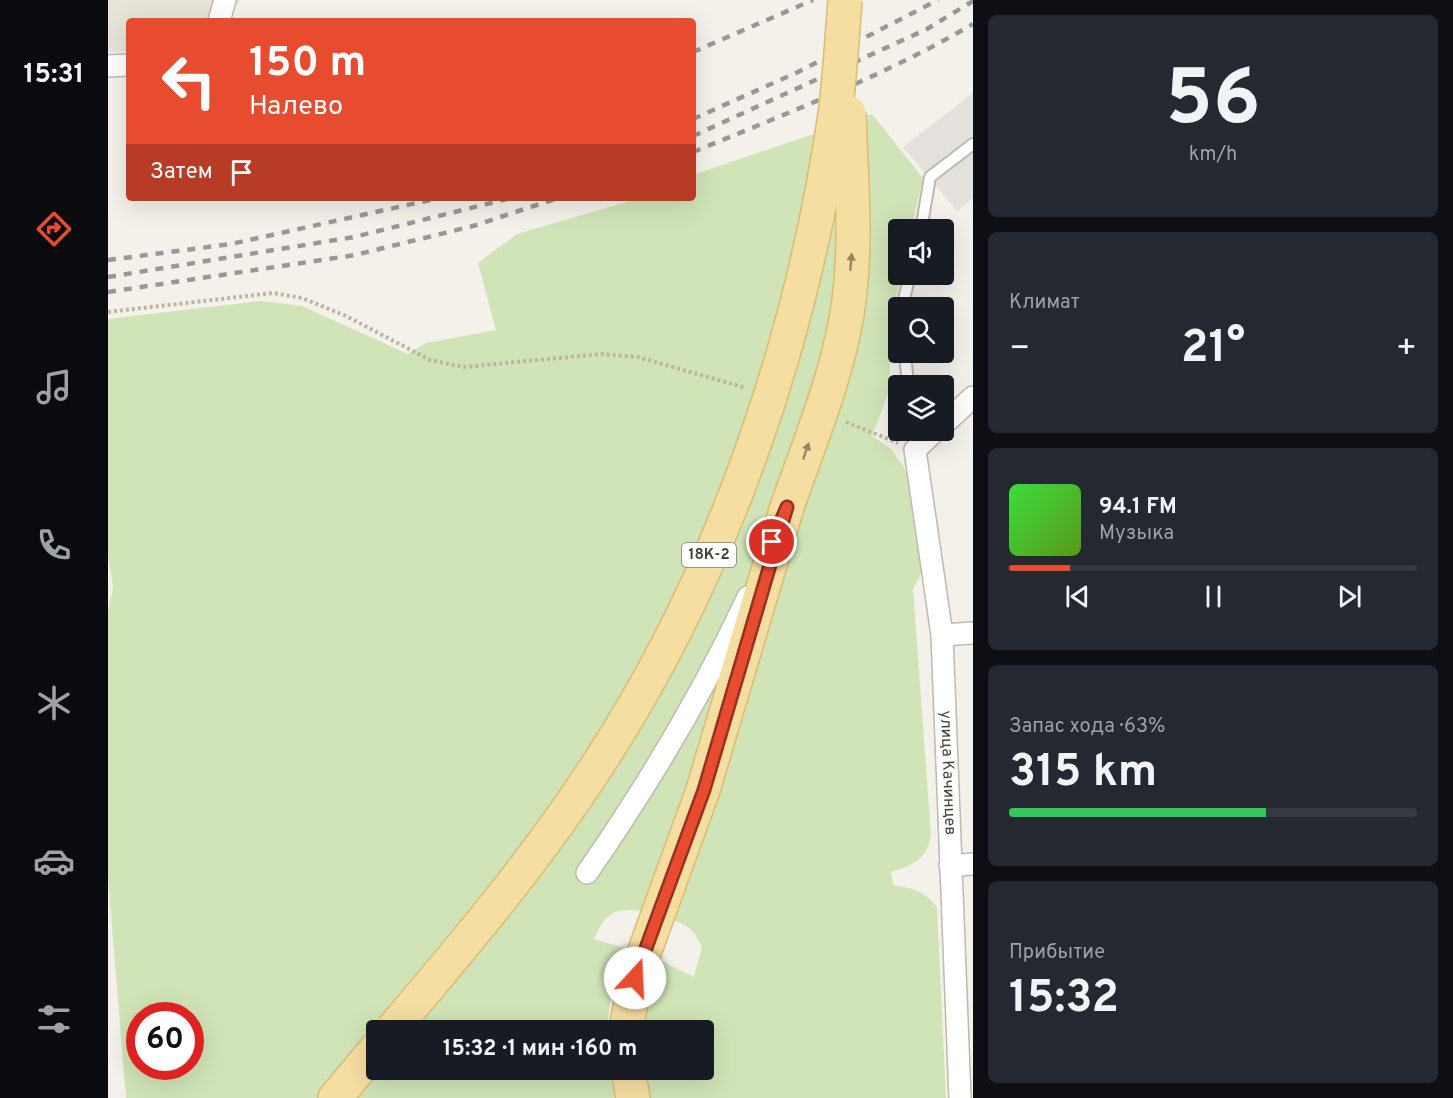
<!DOCTYPE html>
<html lang="ru">
<head>
<meta charset="utf-8">
<style>
  :root { --surface:#171b24; --page:#242831; --text:#f1f3f6; --muted:#9ea1a6; --line:#363941; --accent:#e74c2f }
  body { margin:0; font-family:Overpass,sans-serif; background:var(--page); color:var(--text); height:100vh; display:flex; flex-direction:column; font-size:22px; white-space:nowrap }
  * { box-sizing:border-box; margin:0 }
  p { font-size:20px; color:var(--muted) }
  .icon { flex:none; width:33px; height:33px; fill:none; stroke:currentColor; stroke-width:2; stroke-linecap:round; stroke-linejoin:round }
  .map { position:relative; flex:1; overflow:hidden }
  .details { display:flex; flex-direction:column; gap:15px; padding:15px; background:#0d0f14; width:480px }
  .details>* { flex:none }
  .banner { position:absolute; left:18px; top:18px; width:570px; height:183px; border-radius:6px; box-shadow:0 6px 24px #0002; background:#e74c2f; color:#fff; overflow:hidden }
  .tools { position:absolute; left:780px; top:219px; display:grid; gap:12px }
  .tools a { display:grid; place-items:center; width:66px; height:66px; border-radius:6px; background:var(--surface); box-shadow:0 6px 24px #0002; font-size:30px }
  .speed { position:absolute; left:18px; top:1002px; display:flex; gap:12px; font-size:30px; font-weight:700; text-align:center }
  .speed>* { display:grid; place-content:center; width:78px; height:78px; border-radius:50%; background:var(--surface); box-shadow:0 6px 24px #0002; line-height:1 }
  .speed .limit { border:9px solid #d22; background:#fff; color:#111 }
  .pin { position:absolute; display:grid; place-items:center; width:51px; height:51px; color:#fff; margin:-26px; border:3px solid #fff; border-radius:50%; box-shadow:0 2px 6px #0007 }
  .me { position:absolute; width:66px; margin:-33px; rotate:20deg; stroke-linejoin:round; filter:drop-shadow(0 0 4px #0008) }
  .turn { display:flex; align-items:center; gap:21px; height:126px; padding:0 24px; font-size:27px }
  .turn .icon { width:78px; height:78px; stroke-width:2.5 }
  .turn b { display:block; font-size:42px; line-height:51px }
  .then { display:flex; align-items:center; height:57px; padding:0 24px; background:#0003; gap:12px; font-size:22px }
  .big { font-size:45px; font-weight:700; line-height:1.1 }
  .details .widget { flex:1; display:flex; flex-direction:column; justify-content:center; gap:9px; min-width:0; padding:0 21px; border-radius:9px; background:var(--page) }
  .details .dial { align-items:center; gap:0 }
  .dial b { font-size:78px; line-height:1 }
  .song { display:flex; align-items:center; gap:18px }
  .cover { width:72px; height:72px; border-radius:9px; background:linear-gradient(135deg,hsl(120 70% 55%),hsl(90 70% 35%)) }
  .played { height:6px; border-radius:3px; background:linear-gradient(90deg,var(--accent) 15%,var(--line) 15%) }
  .keys { display:flex; justify-content:space-around; direction:ltr }
  .heat { display:flex; justify-content:space-between; align-items:center; font-size:33px; direction:ltr }
  .charge { height:9px; border-radius:4px; background:linear-gradient(90deg,#34c759 63%,var(--line) 0) }
  .trip { position:absolute; left:258px; top:1020px; width:348px; height:60px; border-radius:6px; background:var(--surface); box-shadow:0 6px 24px #0002; font-weight:700; line-height:60px; text-align:center }
  main { display:flex; flex:1; min-height:0 }
  .tab-bar { display:flex; flex-direction:column; width:108px; justify-content:space-around; align-items:center; background:#090b0e; color:var(--muted) }
  .tab-bar .icon { width:42px; height:42px }
  .tab-bar .current { color:var(--accent) }
  .tab-bar b { font-size:27px; color:var(--text) }
  .map>svg:first-child { display:block }
  .residential { fill:#e7e3d9 }
  .industrial { fill:#e4e0dc }
  .green { fill:#d0e4b7; fill-rule:evenodd }
  .lines { fill:none; stroke-linecap:round; stroke-linejoin:round }
  .lane-casing { stroke:#bfb9ae; stroke-width:14 }
  .street-casing { stroke:#bfb9ae; stroke-width:24 }
  .primary-casing { stroke:#dabc73; stroke-width:36 }
  .path { stroke:#bfb4a0; stroke-width:4; stroke-dasharray:3 3; stroke-linecap:butt }
  .lane { stroke:#fff; stroke-width:10 }
  .street { stroke:#fff; stroke-width:21 }
  .primary { stroke:#f5dea2; stroke-width:33 }
  .rail { stroke:#989898; stroke-width:4.5; stroke-dasharray:8 8; stroke-linecap:butt }
  .primary-bridge-casing { stroke:#dabc73; stroke-width:36; stroke-linecap:butt }
  .primary-bridge { stroke:#f5dea2; stroke-width:33 }
  .oneway { fill:#958868 }
  .route-casing { stroke:#96311f; stroke-width:15 }
  .route { stroke:#e74c2f; stroke-width:10 }
  .labels { text-anchor:middle; dominant-baseline:central; stroke-width:4.5; stroke-linejoin:round; paint-order:stroke }
  .shield { fill:#fff; stroke:#7e7b74; stroke-width:1.5 }
  .shield-label { font-size:15px; font-weight:bold; fill:#474239 }
  .street-label { font-size:16px; fill:#474239; stroke:#fff }
</style>
</head>
<body>
<main>
<nav class="tab-bar">
<b>15:31</b>
<svg class="icon current" aria-label="directions" viewBox="0 0 24 24"><path d="M12 3l9 9-9 9-9-9zM9 14v-3h6M13 9l2 2-2 2"/></svg>
<svg class="icon" aria-label="music" viewBox="0 0 24 24"><path d="M9 18V5l10-2v13"/><circle cx="6" cy="18" r="3"/><circle cx="16" cy="16" r="3"/></svg>
<svg class="icon" aria-label="phone" viewBox="0 0 24 24"><path d="M5 4h4l2 5-3 2q2 4 5 5l2-3 5 2v4C11 20 4 13 5 4z"/></svg>
<svg class="icon" aria-label="climate" viewBox="0 0 24 24"><path d="M12 3v18M4 7l16 10M4 17L20 7"/></svg>
<svg class="icon" aria-label="car" viewBox="0 0 24 24"><path d="M5 17H2v-5l4-1 3-4h7l3 4 3 1v5h-3M9 17h6M6 11h13"/><circle cx="7" cy="17" r="2"/><circle cx="17" cy="17" r="2"/></svg>
<svg class="icon" aria-label="filters" viewBox="0 0 24 24"><path d="M4 7h16M4 17h16"/><circle cx="9" cy="7" r="2"/><circle cx="15" cy="17" r="2"/></svg>
</nav>
<div class="map">
<svg width="865" height="1098" viewBox="0 0 865 1098">
  <rect width="100%" height="100%" fill="#f4f1eb"/>
  <polygon class="residential" points="0,0 133,0 114,21 21,21 21,51 0,52"/>
  <polygon class="industrial" points="865,93 865,198 849,211 795,147"/>
  <path class="green" d="M 764,114 L 815,178 L 803,229 L 790,230 L 790,274 L 793,275 L 784,315 L 781,391 L 764,436 L 783,449 L 796,467 L 824,552 L 805,589 L 823,835 C 819,860 805,865 783,872 L 785,885 C 805,888 816,891 829,907 L 838,1098 L 539,1098 L 533,1070 L 596,1070 L 596,1030 L 533,1030 L 537,1005 L 554,961 L 586,977 L 594,947 C 590,939 587,933 581,928 C 567,917 521,904 505,913 C 495,918 491,929 486,939 L 517,948 L 502,1002 L 499,1030 L 268,1030 L 268,1070 L 501,1070 L 507,1098 L 18,1098 L 0,878 L 0,611 L 5,588 L 0,555 L 0,319 L 153,301 L 194,306 L 300,354 L 318,343 L 388,330 L 370,263 L 409,234 L 532,198 L 585,198 L 585,175 ZM 32,1016 L 82,1016 L 82,1066 L 32,1066 Z"/>
  <g class="lines">
    <defs>
      <g id="lane">
        <polyline points="813,230 822,177 865,144"/>
        <polyline points="794,308 802,274"/>
        <polyline points="797,352 800,386"/>
        <polyline points="805,430 807,449"/>
      </g>
      <g id="street">
        <polyline points="111,21 117,0"/>
        <polyline points="0,66 21,65"/>
        <polyline points="836,424 865,397"/>
        <path id="s1" d="M 828,430 L 807,450 L 834,635 L 852,1098"/>
        <polyline points="834,635 865,633"/>
        <polyline points="842,866 865,864"/>
        <path d="M 479,873 C 540,785 594,695 640,597"/>
      </g>
      <g id="primary">
        <polyline points="518,1030 527,978 595,790 679,507"/>
        <polyline points="520,1070 525,1098"/>
        <polyline points="227,1098 268,1049"/>
      </g>
    </defs>
    <use href="#lane" class="lane-casing"/>
    <use href="#street" class="street-casing"/>
    <use href="#primary" class="primary-casing"/>
    <g class="path">
      <polyline points="0,312 165,293 194,298 238,316 322,360 356,367 493,354 530,357 638,388"/>
      <polyline points="738,422 790,443"/>
    </g>
    <use href="#lane" class="lane"/>
    <use href="#street" class="street"/>
    <use href="#primary" class="primary"/>
    <g class="rail">
      <polyline points="585,52 705,0"/>
      <polyline points="585,119 690,72 830,0"/>
      <polyline points="585,136 819,29 865,1"/>
      <path d="M 585,152 C 680,113 776,76 865,24"/>
      <polyline points="0,260 123,244 331,198"/>
      <polyline points="0,277 246,237 403,198"/>
      <polyline points="0,292 247,255 365,226 450,198"/>
    </g>
    <defs>
      <g id="primary-bridge">
        <path d="M 679,507 C 701,444 728,380 739,314 C 750,248 743,179 741,113"/>
        <path d="M 284,1030 C 356,945 428,860 489,766 C 616,572 693,344 727,115 C 732,77 734,38 737,0"/>
      </g>
    </defs>
    <use href="#primary-bridge" class="primary-bridge-casing"/>
    <use href="#primary-bridge" class="primary-bridge"/>
  </g>
  <defs><path id="oneway-solid" d="M-6-.8H1V-3.2L6.5 0L1 3.2V.8H-6Z" transform="scale(1.5)"/></defs>
  <g class="oneway">
    <use href="#oneway-solid" transform="translate(743 262) rotate(-85)"/>
    <use href="#oneway-solid" transform="translate(698 451) rotate(-71)"/>
  </g>
  <g class="lines">
    <defs>
      <polyline id="route" points="527,978 596,790 679,507 664,542"/>
    </defs>
    <use href="#route" class="route-casing"/>
    <use href="#route" class="route"/>
  </g>
  <g class="labels">
    <rect class="shield" x="574" y="543" width="54" height="24" rx="4.5"/>
    <g class="shield-label">
      <text x="601" y="555">18К-2</text>
    </g>
    <g class="street-label">
      <text stroke="none"><textPath href="#s1" startOffset="354">улица Качинцев</textPath></text>
    </g>
  </g>
</svg>
<div class="tools">
<a><svg class="icon" aria-label="sound" viewBox="0 0 24 24"><path d="M4 9h4l5-4v14l-5-4H4zM17 9q2 3 0 6"/></svg></a>
<a><svg class="icon" aria-label="search" viewBox="0 0 24 24"><circle cx="10" cy="10" r="6"/><path d="M15 15l6 6"/></svg></a>
<a><svg class="icon" aria-label="layers" viewBox="0 0 24 24"><path d="M12 4l9 5-9 5-9-5zM3 14l9 5 9-5"/></svg></a>
</div>
<div class="speed"><div class="limit">60</div></div>
<div class="pin" style="left:664px;top:542px;background:#d93025"><svg class="icon" aria-label="arrive" viewBox="0 0 24 24"><path d="M6 21V4h12l-3 4 3 4H6"/></svg></div>
<svg class="me" style="left:527px;top:978px" viewBox="-20 -20 40 40"><circle r="19" fill="#fff"/><path d="M0-13L10 11 0 6-10 11z" fill="#e74c2f"/></svg>
<div class="trip">15:32 · 1 мин · 160 m</div>
<div class="banner">
<div class="turn"><svg class="icon" aria-label="left" viewBox="0 0 24 24"><path d="M17 20v-9H6M10 6l-5 5 5 5"/></svg><div><b>150 m</b>Налево</div></div>
<div class="then">Затем<svg class="icon" aria-label="arrive" viewBox="0 0 24 24"><path d="M6 21V4h12l-3 4 3 4H6"/></svg></div>
</div>
</div>
<section class="details">
<div class="widget dial"><b>56</b><p>km/h</p></div>
<div class="widget"><p>Климат</p>
<div class="heat"><a>−</a><b class="big">21°</b><a>+</a></div>
</div>
<div class="widget">
<div class="song"><i class="cover"></i><div><b>94.1 FM</b><p>Музыка</p></div></div>
<div class="played"></div>
<div class="keys"><svg class="icon" aria-label="previous" viewBox="0 0 24 24"><path d="M18 5L8 12l10 7zM5 5v14"/></svg><svg class="icon" aria-label="pause" viewBox="0 0 24 24"><path d="M8 5v14M16 5v14"/></svg><svg class="icon" aria-label="next" viewBox="0 0 24 24"><path d="M6 5l10 7-10 7zM19 5v14"/></svg></div>
</div>
<div class="widget"><p>Запас хода · 63%</p><b class="big">315 km</b><div class="charge"></div></div>
<div class="widget"><p>Прибытие</p><b class="big">15:32</b></div>
</section>
</main>
</body>
</html>
